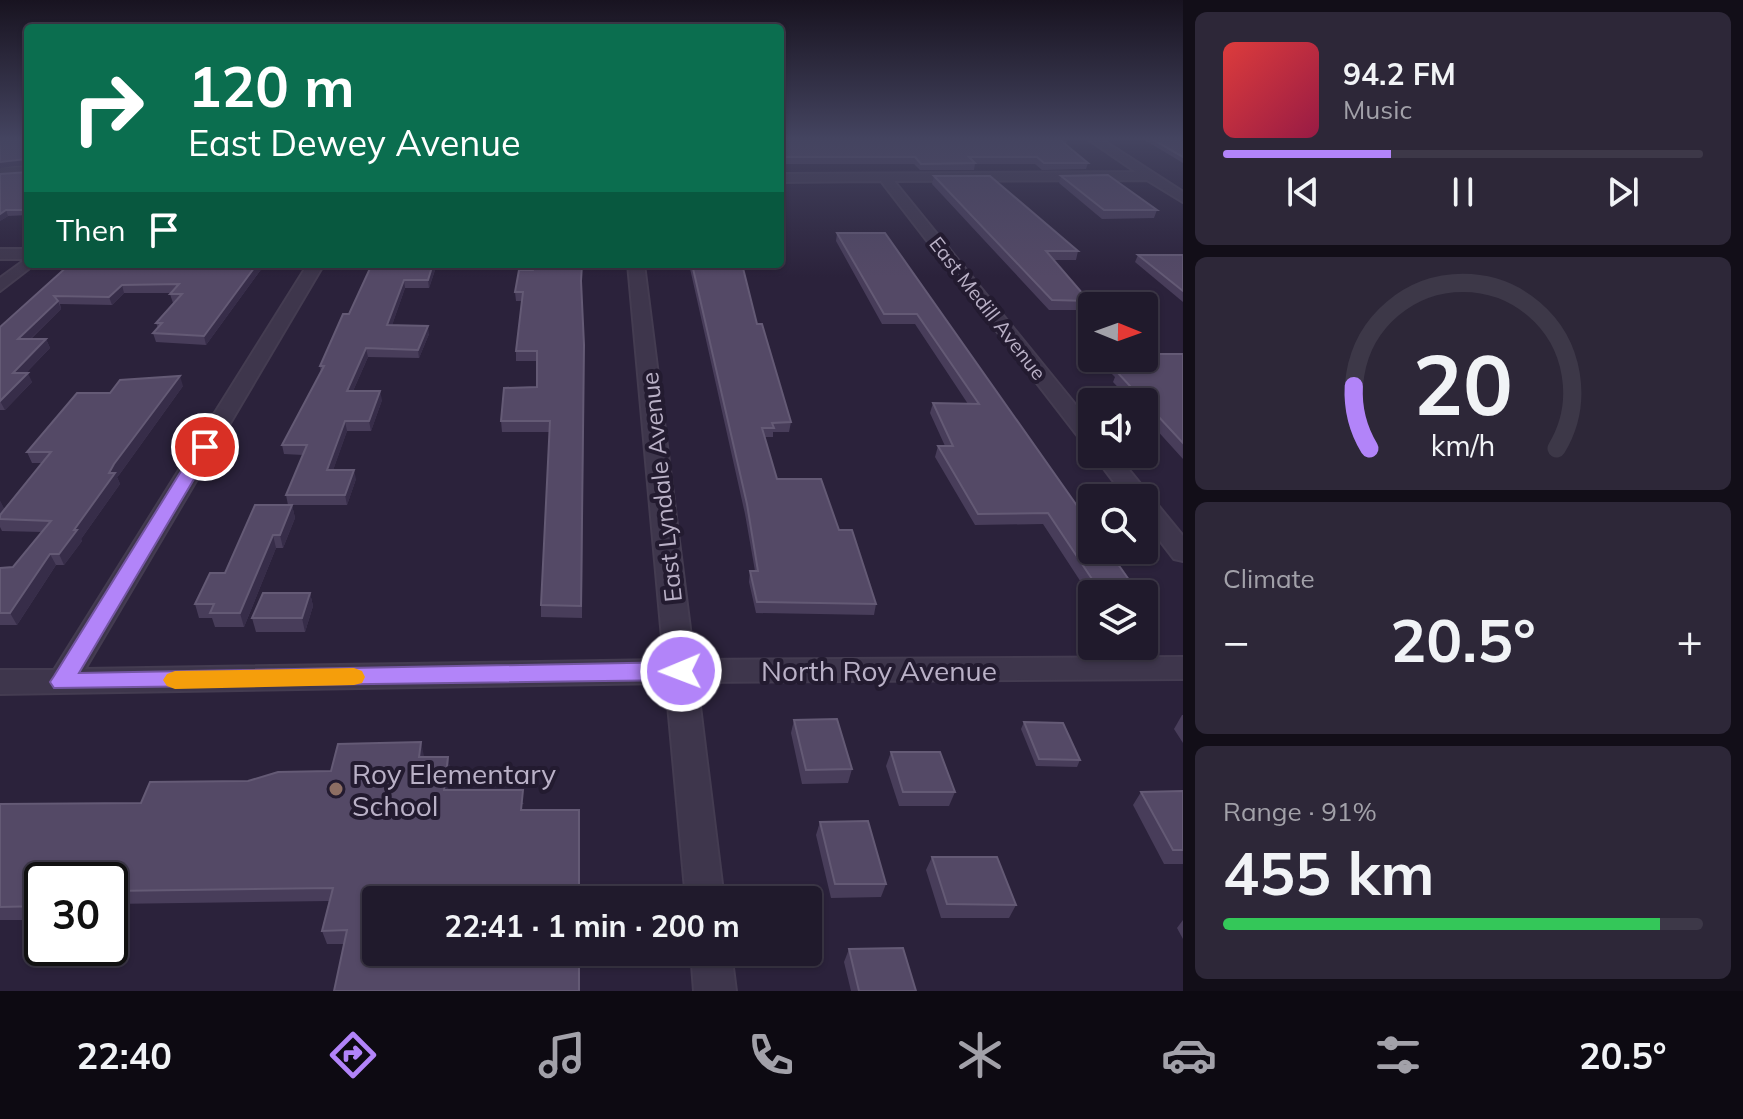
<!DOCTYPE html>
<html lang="en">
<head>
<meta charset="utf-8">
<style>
  :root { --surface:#201a2c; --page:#2d2738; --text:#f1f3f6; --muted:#a2a1a9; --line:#3d3848; --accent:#b284f9 }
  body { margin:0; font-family:Mulish,sans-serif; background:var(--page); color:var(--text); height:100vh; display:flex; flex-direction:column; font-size:30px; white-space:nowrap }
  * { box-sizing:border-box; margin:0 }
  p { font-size:26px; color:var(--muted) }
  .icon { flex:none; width:44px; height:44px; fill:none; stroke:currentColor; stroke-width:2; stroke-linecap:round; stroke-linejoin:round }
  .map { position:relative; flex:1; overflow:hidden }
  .drawer { display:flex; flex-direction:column; gap:12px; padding:12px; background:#120e18; width:560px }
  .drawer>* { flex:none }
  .banner { position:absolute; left:24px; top:24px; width:760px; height:244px; border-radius:8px; box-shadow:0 2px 6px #0004,0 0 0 2px var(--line); background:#0b6e4f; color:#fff; overflow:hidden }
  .needle { width:52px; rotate:91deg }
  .controls { position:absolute; left:1078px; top:292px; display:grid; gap:16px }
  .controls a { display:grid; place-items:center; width:80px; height:80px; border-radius:8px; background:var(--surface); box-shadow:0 2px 6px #0004,0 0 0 2px var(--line); font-size:40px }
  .speed { position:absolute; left:24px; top:862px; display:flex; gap:16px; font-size:40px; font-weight:700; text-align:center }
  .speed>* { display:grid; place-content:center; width:104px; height:104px; border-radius:50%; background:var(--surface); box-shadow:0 2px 6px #0004,0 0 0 2px var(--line); line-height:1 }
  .speed .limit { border:4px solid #111; border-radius:12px; background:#fff; color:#111 }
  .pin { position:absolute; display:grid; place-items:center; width:68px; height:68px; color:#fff; margin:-34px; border:4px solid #fff; border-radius:50%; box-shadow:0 2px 8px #0007 }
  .me { position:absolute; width:88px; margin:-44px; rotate:269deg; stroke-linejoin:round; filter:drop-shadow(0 0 6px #0008) }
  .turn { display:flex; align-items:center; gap:28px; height:168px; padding:0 32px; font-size:36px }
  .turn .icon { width:104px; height:104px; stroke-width:2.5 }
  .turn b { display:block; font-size:56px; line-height:68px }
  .then { display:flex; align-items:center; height:76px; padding:0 32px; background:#0003; gap:16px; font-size:30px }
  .big { font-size:60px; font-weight:700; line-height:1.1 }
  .drawer .widget { flex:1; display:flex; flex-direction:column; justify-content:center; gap:12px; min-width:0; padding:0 28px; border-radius:12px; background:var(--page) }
  .drawer .dial { align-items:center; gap:0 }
  .dial svg { height:208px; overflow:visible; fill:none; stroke:var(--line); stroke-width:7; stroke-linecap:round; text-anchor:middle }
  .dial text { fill:var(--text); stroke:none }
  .song { display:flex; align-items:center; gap:24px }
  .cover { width:96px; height:96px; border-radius:12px; background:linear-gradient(135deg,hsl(0 70% 55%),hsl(340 70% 35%)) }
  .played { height:8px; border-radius:4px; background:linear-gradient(90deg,var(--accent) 35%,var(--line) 35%) }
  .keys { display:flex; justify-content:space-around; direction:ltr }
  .heat { display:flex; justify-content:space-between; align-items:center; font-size:44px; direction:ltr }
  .charge { height:12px; border-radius:6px; background:linear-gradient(90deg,#34c759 91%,var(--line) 0) }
  .trip { position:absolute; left:362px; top:886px; width:460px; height:80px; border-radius:8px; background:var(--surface); box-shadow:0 2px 6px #0004,0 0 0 2px var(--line); font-weight:700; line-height:80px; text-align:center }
  .menu { display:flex; height:128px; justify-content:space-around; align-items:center; background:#0d0a12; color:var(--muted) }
  .menu .icon { width:56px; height:56px }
  .menu .active { color:var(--accent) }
  .menu b { font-size:36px; color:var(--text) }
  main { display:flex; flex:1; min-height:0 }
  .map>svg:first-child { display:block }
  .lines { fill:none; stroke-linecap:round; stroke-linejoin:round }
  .minor-casing { stroke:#443c51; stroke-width:4 }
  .minor { fill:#3e364c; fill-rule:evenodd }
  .wall { fill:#483d5a }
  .shaded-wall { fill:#372d49 }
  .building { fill:#544966; stroke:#645a75; stroke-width:2 }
  .route { fill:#b284f9; stroke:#7456a2; stroke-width:2 }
  .slow { fill:#f59e0b }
  .education-dot { fill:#8d6e63; stroke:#231b30; stroke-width:3 }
  .labels { text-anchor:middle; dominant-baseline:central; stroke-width:8; stroke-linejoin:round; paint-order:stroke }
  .far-street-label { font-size:20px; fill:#bab1c7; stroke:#231b30 }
  .street-label { font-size:24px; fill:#bab1c7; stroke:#231b30 }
  .near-street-label { font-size:28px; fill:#bab1c7; stroke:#231b30 }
  .near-poi-label { font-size:28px; fill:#bab1c7; stroke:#231b30; text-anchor:start }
</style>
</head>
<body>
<main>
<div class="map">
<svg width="1183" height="991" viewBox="0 0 1183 991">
  <rect width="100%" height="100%" fill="#2b223b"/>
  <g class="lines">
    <defs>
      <g id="minor">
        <polygon points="1088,139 1101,139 1183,192 1183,202 1147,180 894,181 1092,425 1092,446 1084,444 881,181 780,182 780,174 1136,172"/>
        <polygon points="28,167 28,175 0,176 0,168"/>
        <polygon points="0,249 28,249 28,264 35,264 0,291 0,278 26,259 0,259"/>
        <polygon points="308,264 324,264 85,669 664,660 628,264 644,264 694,660 1183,657 1183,679 697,682 724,900 686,900 666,683 0,694 0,670 54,670"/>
        <polygon points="1093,454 1116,454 1183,536 1183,561 1174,559 1144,520 1144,498 1126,498"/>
        <polygon points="691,952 731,952 736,991 694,991"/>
      </g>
    </defs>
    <use href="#minor" class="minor-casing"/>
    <use href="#minor" class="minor"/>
  </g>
  <g class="wall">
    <polygon points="780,139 1067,139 1066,144 1088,163 1086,169 1042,170 1035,164 975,164 974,170 920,170 914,164 780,164"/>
    <polygon points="1143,139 1183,139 1183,163"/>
    <polygon points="28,172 28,215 8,216 0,221 0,174"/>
    <polygon points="934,176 1078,251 1076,260 1053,260 1089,301 1085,310 1049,310 932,184"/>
    <polygon points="1061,176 1157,210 1154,218 1102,219 1059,183"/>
    <polygon points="837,233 885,233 1139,594 1092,594 1092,599 1043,524 975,525 935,457 938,446 945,446 930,413 933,403 968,404 915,324 882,324 836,241"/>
    <polygon points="1138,255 1183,255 1183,302 1135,262"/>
    <polygon points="70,264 265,264 206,345 156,342 153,333 158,328 156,323 174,303 173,303 170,294 172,293 124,293 112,305 60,304 61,309 31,339 46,339 50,348 26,373 32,382 5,410 0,410 0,327"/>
    <polygon points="372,264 437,264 429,288 405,288 392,325 429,334 419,358 368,357 353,391 382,400 371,431 347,431 333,470 356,479 347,505 292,505 295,518 283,548 276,548 244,627 215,627 212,618 199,618 195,604 288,505 286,495 303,455 284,454 282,445 321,373 320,366 349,314"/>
    <polygon points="689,264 742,264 757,324 791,422 789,432 773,432 773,437 765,437 777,479 839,530 876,604 874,615 756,613 749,582 750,571 755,571 745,514"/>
    <polygon points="533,270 581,286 584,355 582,618 541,617 541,605 550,432 502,432 501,421 537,387 537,361 516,361 516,351 522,301 516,301 515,292"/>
    <polygon points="1183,354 1183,459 1144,416 1144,402 1132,402 1113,382 1115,377 1102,364 1105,358"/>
    <polygon points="183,386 119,475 117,477 120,484 81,539 82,541 64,565 56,565 17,625 0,625 0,568 13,567 42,532 2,531 0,527 0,501 4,509 42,463 32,463 27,452 110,393"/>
    <polygon points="310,593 313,606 305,632 256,632 252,618"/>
    <polygon points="1182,715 1183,715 1183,743 1174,729"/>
    <polygon points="794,720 852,769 848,783 802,784 791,733"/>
    <polygon points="1024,722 1080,760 1077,767 1036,766 1021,729"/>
    <polygon points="891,752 955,792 949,806 899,806 886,766"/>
    <polygon points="424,757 448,757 450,770 448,790 524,803 344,944 327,944 322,931 329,901 110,904 110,880 42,880 42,920 0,920 0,804 141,803 248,781 331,771"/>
    <polygon points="1183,791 1183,864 1164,864 1133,805 1141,792"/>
    <polygon points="820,822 886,884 881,897 831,898 816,835"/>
    <polygon points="932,857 1016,905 1009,918 941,918 926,870"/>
    <polygon points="1183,920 1183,939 1177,928"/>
    <polygon points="849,949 916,991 851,991 844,962"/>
  </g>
  <g class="shaded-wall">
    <polygon points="26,159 28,164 0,168 0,162"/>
    <polygon points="6,210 8,216 0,221 0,214"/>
    <polygon points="257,264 265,264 206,345 204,336"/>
    <polygon points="433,264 437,264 429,288 428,280"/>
    <polygon points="404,280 405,288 389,334 387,325"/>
    <polygon points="122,285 124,293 112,305 109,297"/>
    <polygon points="58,301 61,309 21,348 18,339"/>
    <polygon points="428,326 429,334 419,358 418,350"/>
    <polygon points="46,339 50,348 17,382 13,373"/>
    <polygon points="366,348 368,357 349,400 347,391"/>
    <polygon points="28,373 32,382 5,410 0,401"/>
    <polygon points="180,376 183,386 119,475 117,477 120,484 81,539 82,541 64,565 59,554 114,464"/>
    <polygon points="380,391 382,400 371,431 369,421"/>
    <polygon points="345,421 347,431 330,479 327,470"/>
    <polygon points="354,470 356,479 347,505 345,495"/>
    <polygon points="0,501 6,512 0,519"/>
    <polygon points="292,505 295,518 283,548 280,535"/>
    <polygon points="273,535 276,548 244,627 240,613"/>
    <polygon points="50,554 56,565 17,625 10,613"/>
    <polygon points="310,593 313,606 305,632 302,618"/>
    <polygon points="421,742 424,756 422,771 419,757"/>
    <polygon points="448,757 450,770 446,804 444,790"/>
  </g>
  <g class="building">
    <polygon points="0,139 28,139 28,170 26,159 0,162"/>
    <polygon points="780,139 1059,139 1088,163 1044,163 1037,157 969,157 975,163 921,164 915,157 780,157"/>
    <polygon points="1152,139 1183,139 1183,157"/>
    <polygon points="28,172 28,210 6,210 0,214 0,174"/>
    <polygon points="1108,175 1157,210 1104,210 1061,176"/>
    <polygon points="934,176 990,176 1078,251 1046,251 1089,301 1052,300"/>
    <polygon points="837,233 885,233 1092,527 1092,550 1108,550 1139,594 1102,594 1048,513 978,514 938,446 953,446 933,403 979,404 917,314 884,314"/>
    <polygon points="1138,255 1183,255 1183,291"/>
    <polygon points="70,264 257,264 204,336 153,333 162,323 156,323 182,294 170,294 179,284 122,285 109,297 54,296 58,301 18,339 46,339 13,373 28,373 0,401 0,327"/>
    <polygon points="372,264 433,264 428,280 404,280 387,325 428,326 418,350 366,348 347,391 380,391 369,421 345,421 327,470 354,470 345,495 286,495 307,445 282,445 324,366 320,366 343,314 349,314"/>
    <polygon points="534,264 582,264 581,281 584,345 581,606 541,605 550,421 501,421 504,388 537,387 537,351 516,351 523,292 515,292 519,270 533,270"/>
    <polygon points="692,264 742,264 757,324 762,324 791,422 772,423 774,428 762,428 777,479 821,479 839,530 852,530 876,604 757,602 750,571 758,571 747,504"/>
    <polygon points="1144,354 1183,354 1183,443 1117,372 1123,372 1109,358 1144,358"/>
    <polygon points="180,376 114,464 109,473 115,473 74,530 77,530 59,554 50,554 10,613 0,613 0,568 13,567 51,521 0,519 0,515 51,452 27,452 77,393 110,393 120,380"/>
    <polygon points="255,505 292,505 280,535 273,535 240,613 210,613 214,604 195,604 210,573 225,573"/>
    <polygon points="263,593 310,593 302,618 252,618"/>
    <polygon points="837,719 852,769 806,770 794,720"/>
    <polygon points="1024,722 1063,723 1080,760 1039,759"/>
    <polygon points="421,742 419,757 448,757 444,790 523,790 521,810 579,810 579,900 376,900 376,952 579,952 579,991 334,991 347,930 322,931 333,888 110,891 110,880 42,880 42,906 0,907 0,804 141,803 150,782 248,781 278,772 331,771 338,744"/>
    <polygon points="891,752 940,752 955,792 903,792"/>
    <polygon points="1183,791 1183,850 1173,850 1141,792"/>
    <polygon points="868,821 886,884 835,884 820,822"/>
    <polygon points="932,857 997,857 1016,905 947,904"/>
    <polygon points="903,948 916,991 859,991 849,949"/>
  </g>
  <linearGradient id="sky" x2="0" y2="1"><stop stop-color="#181320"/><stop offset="0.5" stop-color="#444460"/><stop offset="1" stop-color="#444460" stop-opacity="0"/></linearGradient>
  <rect width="1183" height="277" fill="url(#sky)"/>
  <polygon class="route" points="205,442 213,447 79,673 681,662 689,665 693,671 689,677 681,680 54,688 50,682 54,676 196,447"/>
  <polygon class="slow" points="354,668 362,671 365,677 362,683 354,685 175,689 167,686 163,680 167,674 175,671"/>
  <circle class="education-dot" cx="336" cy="789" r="8"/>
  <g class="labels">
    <g class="far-street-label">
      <text transform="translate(988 308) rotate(52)">East Medill Avenue</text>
    </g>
    <g class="street-label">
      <text transform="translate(661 487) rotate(-96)">East Lyndale Avenue</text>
    </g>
    <g class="near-street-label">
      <text x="879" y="670">North Roy Avenue</text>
    </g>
    <g class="near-poi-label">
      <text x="352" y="773">Roy Elementary<tspan x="352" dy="32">School</tspan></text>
    </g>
  </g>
</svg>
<div class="controls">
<a><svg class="needle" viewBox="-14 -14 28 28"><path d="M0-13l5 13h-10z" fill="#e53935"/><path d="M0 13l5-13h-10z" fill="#a2a1a9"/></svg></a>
<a><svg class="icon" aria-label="sound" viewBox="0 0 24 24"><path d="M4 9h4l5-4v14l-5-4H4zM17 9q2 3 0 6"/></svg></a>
<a><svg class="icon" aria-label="search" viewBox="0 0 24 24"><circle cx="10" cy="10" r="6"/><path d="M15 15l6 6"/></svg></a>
<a><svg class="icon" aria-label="layers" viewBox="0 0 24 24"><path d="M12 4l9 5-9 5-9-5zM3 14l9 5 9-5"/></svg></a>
</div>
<div class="speed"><div class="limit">30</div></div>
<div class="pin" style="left:205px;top:447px;background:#d93025"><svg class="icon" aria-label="arrive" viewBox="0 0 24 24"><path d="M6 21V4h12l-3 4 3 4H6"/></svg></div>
<svg class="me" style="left:681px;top:671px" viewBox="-20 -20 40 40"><circle r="17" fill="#b284f9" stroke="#fff" stroke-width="3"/><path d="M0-11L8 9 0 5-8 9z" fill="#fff"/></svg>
<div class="trip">22:41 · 1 min · 200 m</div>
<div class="banner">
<div class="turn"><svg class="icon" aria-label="right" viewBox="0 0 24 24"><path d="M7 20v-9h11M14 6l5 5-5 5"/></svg><div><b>120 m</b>East Dewey Avenue</div></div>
<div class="then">Then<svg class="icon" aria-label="arrive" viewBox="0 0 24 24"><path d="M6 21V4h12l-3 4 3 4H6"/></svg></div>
</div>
</div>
<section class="drawer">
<div class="widget">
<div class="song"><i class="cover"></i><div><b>94.2 FM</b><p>Music</p></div></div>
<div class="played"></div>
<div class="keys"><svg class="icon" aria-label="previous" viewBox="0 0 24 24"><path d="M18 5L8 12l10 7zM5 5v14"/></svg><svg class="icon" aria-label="pause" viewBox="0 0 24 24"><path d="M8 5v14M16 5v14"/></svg><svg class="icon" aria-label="next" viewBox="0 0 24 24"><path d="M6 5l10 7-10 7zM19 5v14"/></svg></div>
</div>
<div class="widget dial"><svg viewBox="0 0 100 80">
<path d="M14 69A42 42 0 1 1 86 69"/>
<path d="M14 69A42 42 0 0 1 8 45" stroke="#b284f9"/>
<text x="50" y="56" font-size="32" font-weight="700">20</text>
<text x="50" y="72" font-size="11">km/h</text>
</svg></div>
<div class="widget"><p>Climate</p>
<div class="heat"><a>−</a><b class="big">20.5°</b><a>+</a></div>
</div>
<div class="widget"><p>Range · 91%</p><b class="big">455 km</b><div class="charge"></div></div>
</section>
</main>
<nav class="menu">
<b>22:40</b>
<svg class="icon active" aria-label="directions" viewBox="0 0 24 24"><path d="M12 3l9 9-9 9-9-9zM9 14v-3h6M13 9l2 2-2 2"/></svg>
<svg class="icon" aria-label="music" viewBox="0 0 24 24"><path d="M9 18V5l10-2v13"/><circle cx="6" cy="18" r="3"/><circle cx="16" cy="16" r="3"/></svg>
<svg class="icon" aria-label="phone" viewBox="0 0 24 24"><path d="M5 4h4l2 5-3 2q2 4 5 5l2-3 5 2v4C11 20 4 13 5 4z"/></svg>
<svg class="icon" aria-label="climate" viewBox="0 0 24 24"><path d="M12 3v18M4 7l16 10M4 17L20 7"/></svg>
<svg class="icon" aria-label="car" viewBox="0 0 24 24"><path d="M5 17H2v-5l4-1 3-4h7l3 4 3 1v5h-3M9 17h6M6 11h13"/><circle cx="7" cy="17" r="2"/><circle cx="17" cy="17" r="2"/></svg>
<svg class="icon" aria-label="filters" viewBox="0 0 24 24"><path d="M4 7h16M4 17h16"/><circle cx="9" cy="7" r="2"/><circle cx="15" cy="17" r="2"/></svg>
<b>20.5°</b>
</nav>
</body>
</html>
